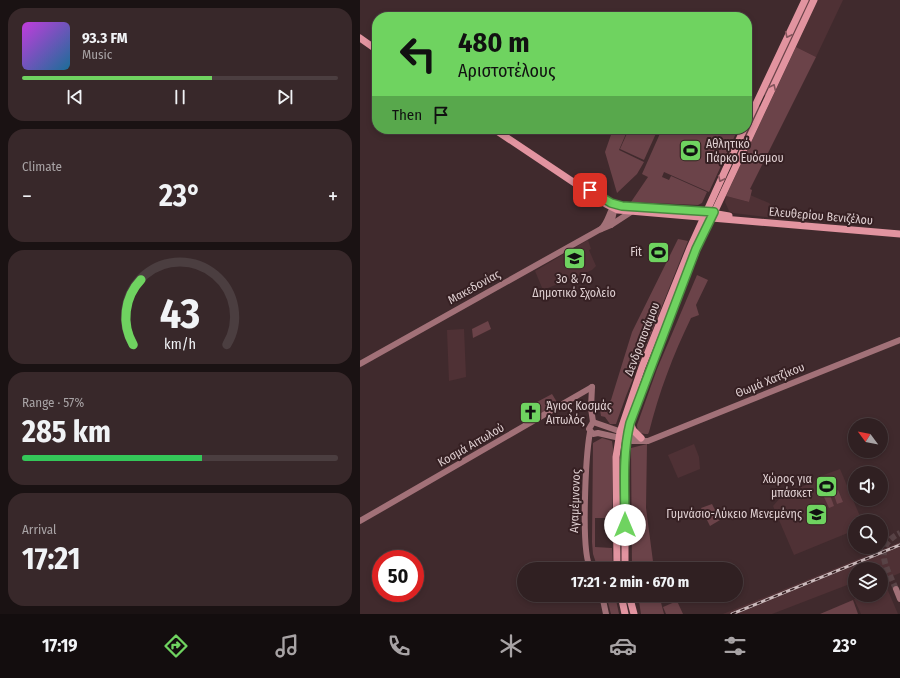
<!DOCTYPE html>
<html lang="en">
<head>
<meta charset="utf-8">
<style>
  :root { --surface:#302022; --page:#38282a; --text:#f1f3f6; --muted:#a8a3a5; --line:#4b3e40; --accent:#6fd360 }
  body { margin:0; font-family:"Fira Sans Condensed",sans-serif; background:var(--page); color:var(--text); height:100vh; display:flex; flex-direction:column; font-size:15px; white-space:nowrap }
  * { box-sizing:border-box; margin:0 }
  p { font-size:13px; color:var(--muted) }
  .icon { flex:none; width:22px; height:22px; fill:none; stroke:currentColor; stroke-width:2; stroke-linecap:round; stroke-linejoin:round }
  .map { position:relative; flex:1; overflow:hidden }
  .details { display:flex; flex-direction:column; gap:8px; padding:8px; background:#1a1213; width:360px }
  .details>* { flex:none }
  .hud { position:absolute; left:12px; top:12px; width:380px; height:122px; border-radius:16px; box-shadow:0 2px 6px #0003,0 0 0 1px var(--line); background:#6fd360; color:#111; overflow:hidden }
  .needle { width:26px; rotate:302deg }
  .buttons { position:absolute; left:488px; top:418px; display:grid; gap:8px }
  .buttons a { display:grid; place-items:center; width:40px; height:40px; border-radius:50%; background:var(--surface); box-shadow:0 2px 6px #0003,0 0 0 1px var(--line); font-size:20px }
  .speed { position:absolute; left:12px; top:550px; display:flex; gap:8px; font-size:20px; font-weight:700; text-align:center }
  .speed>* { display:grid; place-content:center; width:52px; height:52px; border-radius:50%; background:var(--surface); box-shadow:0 2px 6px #0003,0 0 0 1px var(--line); line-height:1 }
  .speed .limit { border:6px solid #d22; background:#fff; color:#111 }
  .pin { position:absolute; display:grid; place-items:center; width:34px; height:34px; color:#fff; margin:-17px; border-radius:8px; box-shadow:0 2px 6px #0006 }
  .me { position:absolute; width:44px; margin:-22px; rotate:0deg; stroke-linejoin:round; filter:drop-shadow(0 0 3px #0008) }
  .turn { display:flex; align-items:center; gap:14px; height:84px; padding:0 20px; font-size:18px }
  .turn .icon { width:52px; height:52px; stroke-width:2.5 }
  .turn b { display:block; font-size:28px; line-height:34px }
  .then { display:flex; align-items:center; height:38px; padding:0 20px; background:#0003; gap:8px; font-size:15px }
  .big { font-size:30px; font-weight:700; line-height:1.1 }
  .details .card { flex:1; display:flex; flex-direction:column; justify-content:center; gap:6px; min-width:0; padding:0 14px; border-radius:16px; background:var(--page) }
  .details .dial { align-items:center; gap:0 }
  .dial svg { height:104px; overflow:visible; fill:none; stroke:var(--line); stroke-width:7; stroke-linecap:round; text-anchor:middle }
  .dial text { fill:var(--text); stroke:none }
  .song { display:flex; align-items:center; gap:12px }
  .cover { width:48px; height:48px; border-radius:6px; background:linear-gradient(135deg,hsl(290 70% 55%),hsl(200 70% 35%)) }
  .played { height:4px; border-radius:2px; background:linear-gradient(90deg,var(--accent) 60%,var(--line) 60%) }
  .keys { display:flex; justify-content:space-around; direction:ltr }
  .heat { display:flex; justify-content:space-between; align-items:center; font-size:22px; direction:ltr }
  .charge { height:6px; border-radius:3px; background:linear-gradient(90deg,#34c759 57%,var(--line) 0) }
  .trip { position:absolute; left:157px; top:562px; width:226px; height:40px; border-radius:20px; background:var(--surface); box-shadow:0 2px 6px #0003,0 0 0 1px var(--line); font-weight:700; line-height:40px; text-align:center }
  .dock { display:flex; height:64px; justify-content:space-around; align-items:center; background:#130d0e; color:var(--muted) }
  .dock .icon { width:28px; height:28px }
  .dock .selected { color:var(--accent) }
  .dock b { font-size:18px; color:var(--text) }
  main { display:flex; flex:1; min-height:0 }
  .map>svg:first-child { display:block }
  .built { fill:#4f3135 }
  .green { fill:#6b4349 }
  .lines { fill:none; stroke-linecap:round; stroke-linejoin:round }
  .tertiary-tunnel { stroke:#584346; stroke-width:6; stroke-dasharray:6 3; stroke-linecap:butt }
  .tertiary { stroke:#a27178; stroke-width:6 }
  .secondary { stroke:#e294a0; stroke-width:7 }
  .rail-casing { stroke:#cbbabc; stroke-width:3 }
  .rail { stroke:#362023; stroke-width:1.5; stroke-dasharray:4.5; stroke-linecap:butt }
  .oneway { stroke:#83545b }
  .route-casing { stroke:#48893e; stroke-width:10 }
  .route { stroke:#6fd360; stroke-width:7 }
  .labels { text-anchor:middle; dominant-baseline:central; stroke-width:4; stroke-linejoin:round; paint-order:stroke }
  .poi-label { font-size:12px; fill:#dfcfd1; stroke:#362023; text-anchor:end }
  .street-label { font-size:12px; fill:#dfcfd1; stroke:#362023 }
</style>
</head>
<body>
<main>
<section class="details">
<div class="card">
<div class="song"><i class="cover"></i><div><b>93.3 FM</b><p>Music</p></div></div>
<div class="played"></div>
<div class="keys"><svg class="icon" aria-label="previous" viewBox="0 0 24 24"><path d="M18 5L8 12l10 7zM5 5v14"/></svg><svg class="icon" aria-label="pause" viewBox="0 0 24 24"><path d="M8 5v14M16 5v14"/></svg><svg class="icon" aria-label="next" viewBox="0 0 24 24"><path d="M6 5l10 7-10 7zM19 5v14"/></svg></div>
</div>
<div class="card"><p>Climate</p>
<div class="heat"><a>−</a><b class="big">23°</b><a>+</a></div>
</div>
<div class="card dial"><svg viewBox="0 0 100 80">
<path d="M14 69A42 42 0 1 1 86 69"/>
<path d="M14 69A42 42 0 0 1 20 19" stroke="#6fd360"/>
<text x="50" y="56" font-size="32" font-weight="700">43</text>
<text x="50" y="72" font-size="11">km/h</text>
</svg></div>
<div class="card"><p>Range · 57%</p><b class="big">285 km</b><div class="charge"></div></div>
<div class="card"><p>Arrival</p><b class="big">17:21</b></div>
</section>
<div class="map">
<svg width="540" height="614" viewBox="0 0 540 614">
  <rect width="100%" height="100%" fill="#402a2d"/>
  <g class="built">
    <polygon points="458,0 483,0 456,57 436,47"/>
    <polygon points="390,195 409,203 423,219 373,213 369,211 365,202 366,196 389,202"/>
    <polygon points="228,240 231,249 229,250 236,266 232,270 183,290 175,271"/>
    <polygon points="104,329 106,377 89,381 87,330"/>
    <polygon points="334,444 339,457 340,469 318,478 308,455"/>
    <polygon points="480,469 502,521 495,521 495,530 434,555 413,506 420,498 429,492 453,482 458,477"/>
    <polygon points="540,542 540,573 521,581 521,569 495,569 495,582 412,614 363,614"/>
    <polygon points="526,586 538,614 501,614 494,599 503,595 521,595 521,588"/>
  </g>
  <g class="green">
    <polygon points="448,0 451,0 406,96 404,95"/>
    <polygon points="436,47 456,57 390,189 392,190 389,202 366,196"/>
    <polygon points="398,106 401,107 378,155 381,143"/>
    <polygon points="253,129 268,129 259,150 284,162 277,174 257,193 245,152"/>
    <polygon points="269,129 298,129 284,160 260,149"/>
    <polygon points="302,129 378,129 349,192 304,172 302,177 309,180 311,176 347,192 342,203 338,205 271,202 288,177 282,174"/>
    <polygon points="318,239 328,241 266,396 256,424 250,424 245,417 241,416 240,410 251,400 272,332"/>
    <path d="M 337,275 L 348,280 L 336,305 L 339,315 L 331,318 C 313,355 299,392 289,432 L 288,434 C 282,434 277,433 277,425 L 297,369 Z"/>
    <polygon points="128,321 131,329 113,338 112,329"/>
    <polygon points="192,394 200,407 167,425 160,411"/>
    <polygon points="242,438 252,441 253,448 252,518 235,518 235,547 252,548 253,569 238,569 233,554 232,542 233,443"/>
    <polygon points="287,444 286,508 294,569 272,569 271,448"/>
    <polygon points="474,478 477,488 460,494 457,485"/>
    <polygon points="478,490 483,502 477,504 473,492"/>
    <polygon points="470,495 474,506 469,508 464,497"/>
    <polygon points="352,504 360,520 350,526 341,508"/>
    <polygon points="246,595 255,595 259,614 251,614"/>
    <polygon points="278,595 299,595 304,614 281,614"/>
    <polygon points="493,600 498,614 460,614"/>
    <polygon points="317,601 323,614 306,614 303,607"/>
  </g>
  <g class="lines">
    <path class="tertiary-tunnel" d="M 536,589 C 527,568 512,547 540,533"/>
    <g class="tertiary">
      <polyline points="251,225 255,206"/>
      <path d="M 241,229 C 248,223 249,212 255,204"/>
      <polyline points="0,364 239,230 251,225 271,212"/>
      <polyline points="232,387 231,408 233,422"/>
      <polyline points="233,422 229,429 233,434 238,433 273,441 288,441 540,340"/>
      <polyline points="233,422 282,439"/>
      <path d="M 230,432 C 226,454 220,554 231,569"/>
      <polyline points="0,521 232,387"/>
      <polyline points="536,589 540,599"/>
      <polyline points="242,595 246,614"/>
    </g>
    <g class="secondary">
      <polyline points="0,38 17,50"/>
      <polyline points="387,123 445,0"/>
      <polyline points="134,129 246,204 258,210 540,234"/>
      <polyline points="302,210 346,212 369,216"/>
      <polyline points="270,423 273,430 281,438"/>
      <polyline points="257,569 256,457 260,432 282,367 330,248 384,129"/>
      <polyline points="265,569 265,461 266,438 273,413 337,249 454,0"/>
      <polyline points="261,595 265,614"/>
      <polyline points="269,595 274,614"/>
    </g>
    <defs>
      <polyline id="rail" points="372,614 540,545"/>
    </defs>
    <use href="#rail" class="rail-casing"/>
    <use href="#rail" class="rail"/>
  </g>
  <defs><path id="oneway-chevron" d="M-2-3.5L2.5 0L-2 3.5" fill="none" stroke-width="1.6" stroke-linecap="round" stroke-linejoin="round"/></defs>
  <g class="oneway">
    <use href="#oneway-chevron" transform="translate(428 35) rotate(115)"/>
    <use href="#oneway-chevron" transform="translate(413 87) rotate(-65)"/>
    <use href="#oneway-chevron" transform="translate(361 179) rotate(115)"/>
  </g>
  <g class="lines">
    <defs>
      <path id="route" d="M 230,190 L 251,203 L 262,206 L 354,212 L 336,249 L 270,423 C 262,456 265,491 265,525"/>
    </defs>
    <use href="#route" class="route-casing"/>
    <use href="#route" class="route"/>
  </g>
  <defs>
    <symbol id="stadium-square" viewBox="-11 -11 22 22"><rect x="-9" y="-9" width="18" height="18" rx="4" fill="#6fd360" stroke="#362023"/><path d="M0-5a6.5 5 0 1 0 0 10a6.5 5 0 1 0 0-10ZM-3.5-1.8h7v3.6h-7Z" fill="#111"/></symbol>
    <symbol id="school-square" viewBox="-11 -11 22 22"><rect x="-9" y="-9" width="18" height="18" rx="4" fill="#6fd360" stroke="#362023"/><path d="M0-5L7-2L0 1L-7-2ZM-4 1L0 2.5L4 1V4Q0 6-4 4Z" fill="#111"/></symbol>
    <symbol id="church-square" viewBox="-11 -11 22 22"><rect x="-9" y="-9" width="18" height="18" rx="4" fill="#6fd360" stroke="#362023"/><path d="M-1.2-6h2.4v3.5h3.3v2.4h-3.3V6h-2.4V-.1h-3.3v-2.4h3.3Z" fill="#111"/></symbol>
  </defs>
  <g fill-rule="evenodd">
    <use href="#stadium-square" x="318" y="138" width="25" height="25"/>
    <use href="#stadium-square" x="286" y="240" width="25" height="25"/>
    <use href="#school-square" x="202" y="246" width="25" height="25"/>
    <use href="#church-square" x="158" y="400" width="25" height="25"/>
    <use href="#stadium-square" x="454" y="474" width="25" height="25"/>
    <use href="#school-square" x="444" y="502" width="25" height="25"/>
  </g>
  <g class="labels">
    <g class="poi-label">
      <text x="346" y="144" text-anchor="start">Αθλητικό<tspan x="346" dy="14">Πάρκο Ευόσμου</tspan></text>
      <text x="282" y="252">Fit</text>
      <text x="214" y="279" text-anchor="middle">3ο &amp; 7ο<tspan x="214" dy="14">Δημοτικό Σχολείο</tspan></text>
      <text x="186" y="406" text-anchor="start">Άγιος Κοσμάς<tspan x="186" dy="14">Αιτωλός</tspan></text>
      <text x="452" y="479">Χώρος για<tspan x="452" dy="14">μπάσκετ</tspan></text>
      <text x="442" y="514">Γυμνάσιο-Λύκειο Μενεμένης</text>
    </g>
    <g class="street-label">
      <text transform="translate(461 216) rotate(5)">Ελευθερίου Βενιζέλου</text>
      <text transform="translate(114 287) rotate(-29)">Μακεδονίας</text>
      <text transform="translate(282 339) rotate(-69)">Δενδροποτάμου</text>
      <text transform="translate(410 380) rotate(-22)">Θωμά Χατζίκου</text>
      <text transform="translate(111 445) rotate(-30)">Κοσμά Αιτωλού</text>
      <text transform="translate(215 501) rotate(-88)">Αγαμέμνονος</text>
    </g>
  </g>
</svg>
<div class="buttons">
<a><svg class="needle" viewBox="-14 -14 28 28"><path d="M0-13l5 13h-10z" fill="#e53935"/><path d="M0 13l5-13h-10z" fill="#a8a3a5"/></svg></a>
<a><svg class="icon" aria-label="sound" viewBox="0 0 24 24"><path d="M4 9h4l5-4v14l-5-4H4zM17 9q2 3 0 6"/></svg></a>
<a><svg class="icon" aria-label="search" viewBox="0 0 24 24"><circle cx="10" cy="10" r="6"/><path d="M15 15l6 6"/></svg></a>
<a><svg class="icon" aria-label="layers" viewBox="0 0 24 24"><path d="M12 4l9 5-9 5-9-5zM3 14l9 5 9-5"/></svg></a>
</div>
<div class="speed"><div class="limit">50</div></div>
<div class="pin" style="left:230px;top:190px;background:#d93025"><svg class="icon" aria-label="arrive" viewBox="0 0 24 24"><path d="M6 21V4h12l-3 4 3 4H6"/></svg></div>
<svg class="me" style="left:265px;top:525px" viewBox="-20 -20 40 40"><circle r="19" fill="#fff"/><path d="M0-13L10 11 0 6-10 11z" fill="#6fd360"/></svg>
<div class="trip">17:21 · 2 min · 670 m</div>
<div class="hud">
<div class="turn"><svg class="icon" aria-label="left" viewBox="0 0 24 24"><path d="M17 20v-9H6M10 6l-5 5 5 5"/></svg><div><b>480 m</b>Αριστοτέλους</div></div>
<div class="then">Then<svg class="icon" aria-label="arrive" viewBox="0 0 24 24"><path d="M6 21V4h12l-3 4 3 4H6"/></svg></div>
</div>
</div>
</main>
<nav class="dock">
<b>17:19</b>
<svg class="icon selected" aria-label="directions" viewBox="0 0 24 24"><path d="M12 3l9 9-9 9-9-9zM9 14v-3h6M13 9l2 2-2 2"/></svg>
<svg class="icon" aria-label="music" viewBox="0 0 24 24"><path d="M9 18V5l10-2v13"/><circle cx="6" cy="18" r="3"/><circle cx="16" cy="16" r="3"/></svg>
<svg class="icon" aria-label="phone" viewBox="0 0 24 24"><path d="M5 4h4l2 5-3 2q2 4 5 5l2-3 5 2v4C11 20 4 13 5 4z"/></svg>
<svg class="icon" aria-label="climate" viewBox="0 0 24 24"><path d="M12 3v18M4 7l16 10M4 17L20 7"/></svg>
<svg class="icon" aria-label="car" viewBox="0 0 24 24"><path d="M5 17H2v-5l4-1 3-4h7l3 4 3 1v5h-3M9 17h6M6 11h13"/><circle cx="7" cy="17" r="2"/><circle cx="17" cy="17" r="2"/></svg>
<svg class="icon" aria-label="filters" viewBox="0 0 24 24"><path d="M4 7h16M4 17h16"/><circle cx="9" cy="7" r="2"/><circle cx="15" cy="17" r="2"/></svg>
<b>23°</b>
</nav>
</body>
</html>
